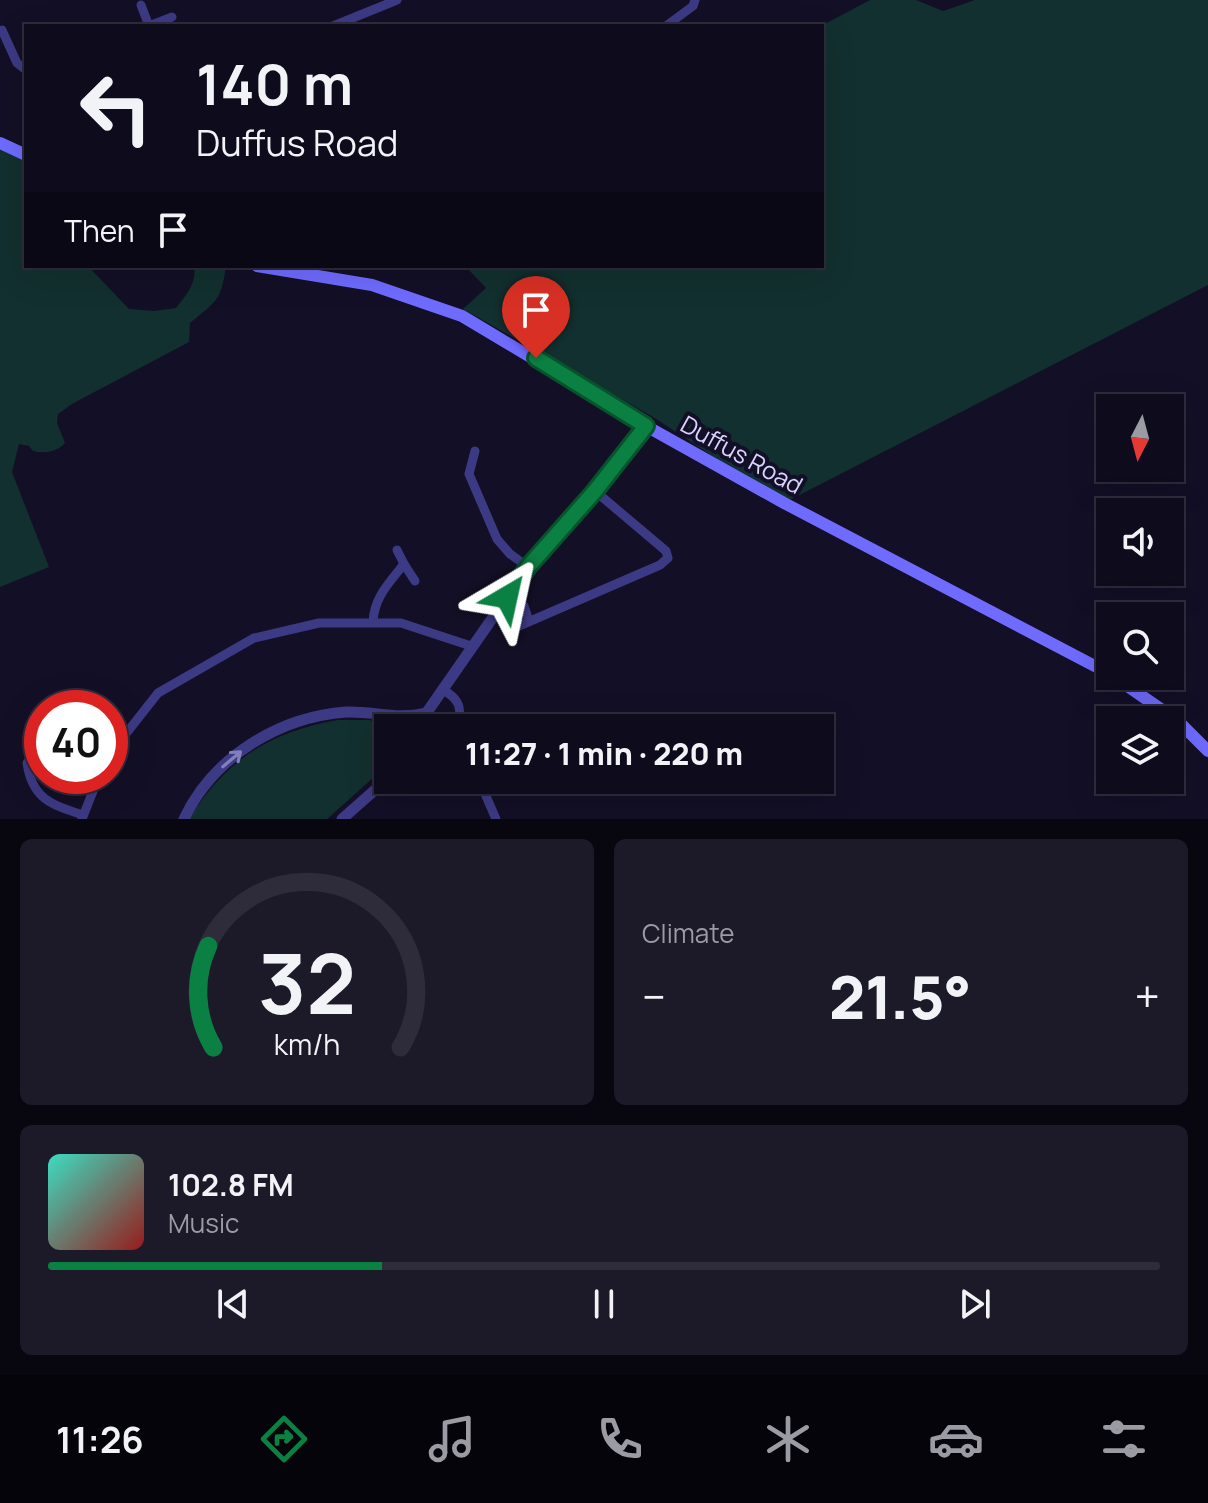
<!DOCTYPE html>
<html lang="en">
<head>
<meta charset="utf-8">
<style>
  :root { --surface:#0e0b1c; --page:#1c1929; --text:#f1f3f6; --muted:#9b9ba3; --line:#2e2b3b; --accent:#0b8043 }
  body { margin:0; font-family:Manrope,sans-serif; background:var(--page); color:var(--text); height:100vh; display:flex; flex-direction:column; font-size:30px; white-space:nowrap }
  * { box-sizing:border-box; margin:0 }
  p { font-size:26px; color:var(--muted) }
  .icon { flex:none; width:44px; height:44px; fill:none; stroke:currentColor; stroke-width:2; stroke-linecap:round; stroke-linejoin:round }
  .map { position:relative; height:819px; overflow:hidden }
  .panel { display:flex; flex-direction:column; gap:20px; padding:20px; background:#08060f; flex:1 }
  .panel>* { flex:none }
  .top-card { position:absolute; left:24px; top:24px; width:800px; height:244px; border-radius:0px; box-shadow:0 8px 32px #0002,0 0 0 2px var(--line); background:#0e0b1c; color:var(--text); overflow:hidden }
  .needle { width:52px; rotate:186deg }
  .tools { position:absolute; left:1096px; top:394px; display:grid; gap:16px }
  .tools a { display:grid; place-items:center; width:88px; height:88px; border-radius:0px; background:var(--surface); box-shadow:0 8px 32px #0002,0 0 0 2px var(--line); font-size:40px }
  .speed { position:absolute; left:24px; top:690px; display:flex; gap:16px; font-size:40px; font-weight:700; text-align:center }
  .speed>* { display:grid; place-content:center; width:104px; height:104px; border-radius:50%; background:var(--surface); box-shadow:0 8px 32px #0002,0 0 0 2px var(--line); line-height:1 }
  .speed .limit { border:12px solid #d22; background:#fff; color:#111 }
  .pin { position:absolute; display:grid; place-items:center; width:68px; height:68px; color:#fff; margin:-82px -34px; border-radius:50% 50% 50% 0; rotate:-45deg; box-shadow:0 0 8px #0007 }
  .pin .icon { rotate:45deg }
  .me { position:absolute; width:88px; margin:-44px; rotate:36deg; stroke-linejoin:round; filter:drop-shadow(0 0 6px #0008) }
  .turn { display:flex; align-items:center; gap:28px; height:168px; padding:0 40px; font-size:36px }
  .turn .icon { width:104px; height:104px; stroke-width:2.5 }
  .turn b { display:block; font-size:56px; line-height:68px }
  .then { display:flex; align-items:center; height:76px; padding:0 40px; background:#0003; gap:16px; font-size:30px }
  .big { font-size:60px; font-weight:800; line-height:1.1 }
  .panel .card { flex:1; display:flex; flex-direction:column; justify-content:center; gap:12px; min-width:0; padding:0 28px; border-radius:12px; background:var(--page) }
  .panel .dial { align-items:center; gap:0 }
  .dial svg { height:208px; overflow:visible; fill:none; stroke:var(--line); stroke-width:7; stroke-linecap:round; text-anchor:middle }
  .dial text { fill:var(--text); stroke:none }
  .song { display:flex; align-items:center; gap:24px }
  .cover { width:96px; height:96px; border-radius:12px; background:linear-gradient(135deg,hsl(170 70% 55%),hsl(0 70% 35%)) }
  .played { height:8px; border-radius:4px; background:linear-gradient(90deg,var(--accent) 30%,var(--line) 30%) }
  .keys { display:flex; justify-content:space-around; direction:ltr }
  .heat { display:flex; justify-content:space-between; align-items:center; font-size:44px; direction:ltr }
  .panel .tiles { flex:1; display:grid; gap:20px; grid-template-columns:1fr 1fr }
  .card:last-child { grid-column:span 2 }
  .trip { position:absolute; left:374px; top:714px; width:460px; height:80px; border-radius:0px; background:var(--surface); box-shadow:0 8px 32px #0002,0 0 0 2px var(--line); font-weight:800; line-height:80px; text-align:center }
  .dock { display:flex; height:128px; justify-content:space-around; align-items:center; background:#06040b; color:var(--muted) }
  .dock .icon { width:56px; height:56px }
  .dock .selected { color:var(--accent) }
  .dock b { font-size:36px; color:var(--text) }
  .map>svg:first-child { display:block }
  .green { fill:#12302f }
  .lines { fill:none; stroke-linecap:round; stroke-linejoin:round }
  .minor { stroke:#3d3a85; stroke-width:9 }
  .tertiary { stroke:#3d3a85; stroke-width:11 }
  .secondary { stroke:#6f6bff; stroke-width:12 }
  .oneway { stroke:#837fbc }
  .route-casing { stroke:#07532c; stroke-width:20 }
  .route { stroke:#0b8043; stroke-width:14 }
  .labels { text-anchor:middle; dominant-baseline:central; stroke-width:8; stroke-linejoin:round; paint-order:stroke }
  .street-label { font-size:24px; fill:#d9d4ff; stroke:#130f26 }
</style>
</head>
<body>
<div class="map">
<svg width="1208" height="819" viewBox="0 0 1208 819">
  <rect width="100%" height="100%" fill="#130f26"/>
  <g class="green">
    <polygon points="870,0 916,0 943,11 975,0 1208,0 1208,285 784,503 653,417 463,309 486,288 465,266 822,266 821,26"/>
    <path d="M 0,143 L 26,155 L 26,266 L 88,266 L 129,309 L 154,311 L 176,308 C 186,295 197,283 194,266 L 226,266 C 221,302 216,301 190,323 L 189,342 L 72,404 L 58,414 L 57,423 L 65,443 C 57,452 44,454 33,451 L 29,446 L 19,444 L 12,472 L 49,567 L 0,587 Z"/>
    <path d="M 338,720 L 369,720 L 399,728 L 388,728 L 388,759 L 374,777 L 327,819 L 189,819 C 226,760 269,732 338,720 Z"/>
  </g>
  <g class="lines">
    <g class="minor">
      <polyline points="141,5 149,26"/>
      <polyline points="149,26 172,17"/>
      <polyline points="333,26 397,0"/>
      <polyline points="666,26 693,6 695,0"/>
      <polyline points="0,31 2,30 17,63 26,70"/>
      <polyline points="475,451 469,474 497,539 510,554 528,567"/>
      <polyline points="397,550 404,564"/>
      <polyline points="524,606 529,621"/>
      <path d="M 373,622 C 374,597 390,582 404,564 L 415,581"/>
      <polyline points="512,629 660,565 668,558 666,551 595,491"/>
      <path d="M 442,689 C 461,700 461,707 459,728"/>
      <polyline points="110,727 123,736"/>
      <path d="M 42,750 L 33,754 L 27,763 C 32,799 52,805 83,815"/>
      <polyline points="110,754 158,693 254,638 319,623 401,623 471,646"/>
      <polyline points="479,780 496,819"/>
      <polyline points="82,819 99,776"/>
    </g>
    <g class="tertiary">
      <polyline points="416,728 528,567 595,491 646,426"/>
      <path d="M 184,819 C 213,757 279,717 346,712 C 375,711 396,720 426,713"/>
      <polyline points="342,819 376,789 388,771"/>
    </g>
    <g class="secondary">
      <polyline points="0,143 26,155"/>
      <polyline points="257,266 372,285 462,316 646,426 784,503 1110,674"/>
      <polyline points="1113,676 1178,721 1208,751"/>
    </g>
  </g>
  <defs><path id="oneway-shaft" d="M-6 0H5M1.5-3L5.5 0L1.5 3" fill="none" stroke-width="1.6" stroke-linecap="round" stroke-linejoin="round" transform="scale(2)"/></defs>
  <use class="oneway" href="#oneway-shaft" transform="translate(232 759) rotate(-40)"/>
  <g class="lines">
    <defs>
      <polyline id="route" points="507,597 528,567 595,491 646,426 536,358"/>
    </defs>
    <use href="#route" class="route-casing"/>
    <use href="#route" class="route"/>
  </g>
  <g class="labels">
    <g class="street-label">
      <text transform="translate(742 454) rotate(29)">Duffus Road</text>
    </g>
  </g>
</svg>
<div class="tools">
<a><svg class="needle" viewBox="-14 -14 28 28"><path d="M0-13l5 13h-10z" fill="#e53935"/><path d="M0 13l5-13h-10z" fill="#9b9ba3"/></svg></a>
<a><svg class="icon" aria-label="sound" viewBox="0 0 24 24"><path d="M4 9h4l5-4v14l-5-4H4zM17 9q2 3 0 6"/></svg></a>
<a><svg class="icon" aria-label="search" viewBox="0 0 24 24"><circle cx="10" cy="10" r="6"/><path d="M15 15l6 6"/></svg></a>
<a><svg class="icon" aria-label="layers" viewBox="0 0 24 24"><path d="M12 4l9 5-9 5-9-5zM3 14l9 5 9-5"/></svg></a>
</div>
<div class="speed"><div class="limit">40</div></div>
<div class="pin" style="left:536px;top:358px;background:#d93025"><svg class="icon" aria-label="arrive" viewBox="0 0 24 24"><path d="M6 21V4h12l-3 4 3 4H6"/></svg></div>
<svg class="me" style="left:507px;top:597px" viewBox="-20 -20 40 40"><path d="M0-17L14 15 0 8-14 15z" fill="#0b8043" stroke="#fff" stroke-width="4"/></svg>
<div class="trip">11:27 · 1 min · 220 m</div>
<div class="top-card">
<div class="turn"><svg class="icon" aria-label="left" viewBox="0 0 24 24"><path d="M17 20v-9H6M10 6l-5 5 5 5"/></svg><div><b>140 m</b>Duffus Road</div></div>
<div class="then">Then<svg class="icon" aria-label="arrive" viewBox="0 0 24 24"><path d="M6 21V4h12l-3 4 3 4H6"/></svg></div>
</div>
</div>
<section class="panel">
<div class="tiles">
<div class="card dial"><svg viewBox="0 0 100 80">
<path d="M14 69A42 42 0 1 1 86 69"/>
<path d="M14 69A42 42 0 0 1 12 30" stroke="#0b8043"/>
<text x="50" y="56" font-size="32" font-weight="700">32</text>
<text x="50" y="72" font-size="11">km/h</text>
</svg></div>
<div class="card"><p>Climate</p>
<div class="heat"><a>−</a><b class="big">21.5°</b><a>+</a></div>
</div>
<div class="card">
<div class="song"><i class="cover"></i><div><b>102.8 FM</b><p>Music</p></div></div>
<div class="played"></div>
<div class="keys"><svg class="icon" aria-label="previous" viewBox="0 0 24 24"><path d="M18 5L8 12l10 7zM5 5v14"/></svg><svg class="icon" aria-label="pause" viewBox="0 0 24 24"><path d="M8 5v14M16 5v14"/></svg><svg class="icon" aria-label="next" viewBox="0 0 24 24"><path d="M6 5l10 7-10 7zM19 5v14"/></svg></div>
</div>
</div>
</section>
<nav class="dock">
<b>11:26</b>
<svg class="icon selected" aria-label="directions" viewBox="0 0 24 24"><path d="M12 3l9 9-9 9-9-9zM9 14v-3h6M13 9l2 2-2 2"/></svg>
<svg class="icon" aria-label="music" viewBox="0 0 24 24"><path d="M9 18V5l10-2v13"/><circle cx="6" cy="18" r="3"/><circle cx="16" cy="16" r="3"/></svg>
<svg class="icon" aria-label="phone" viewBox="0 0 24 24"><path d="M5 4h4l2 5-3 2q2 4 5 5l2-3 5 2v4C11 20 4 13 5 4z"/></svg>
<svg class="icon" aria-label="climate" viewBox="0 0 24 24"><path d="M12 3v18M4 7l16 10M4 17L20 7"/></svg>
<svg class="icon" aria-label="car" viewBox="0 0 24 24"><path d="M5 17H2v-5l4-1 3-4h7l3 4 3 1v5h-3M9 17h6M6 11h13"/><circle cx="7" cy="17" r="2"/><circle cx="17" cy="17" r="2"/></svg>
<svg class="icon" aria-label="filters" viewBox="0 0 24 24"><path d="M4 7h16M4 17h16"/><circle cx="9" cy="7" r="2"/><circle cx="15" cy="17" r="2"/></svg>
</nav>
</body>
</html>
